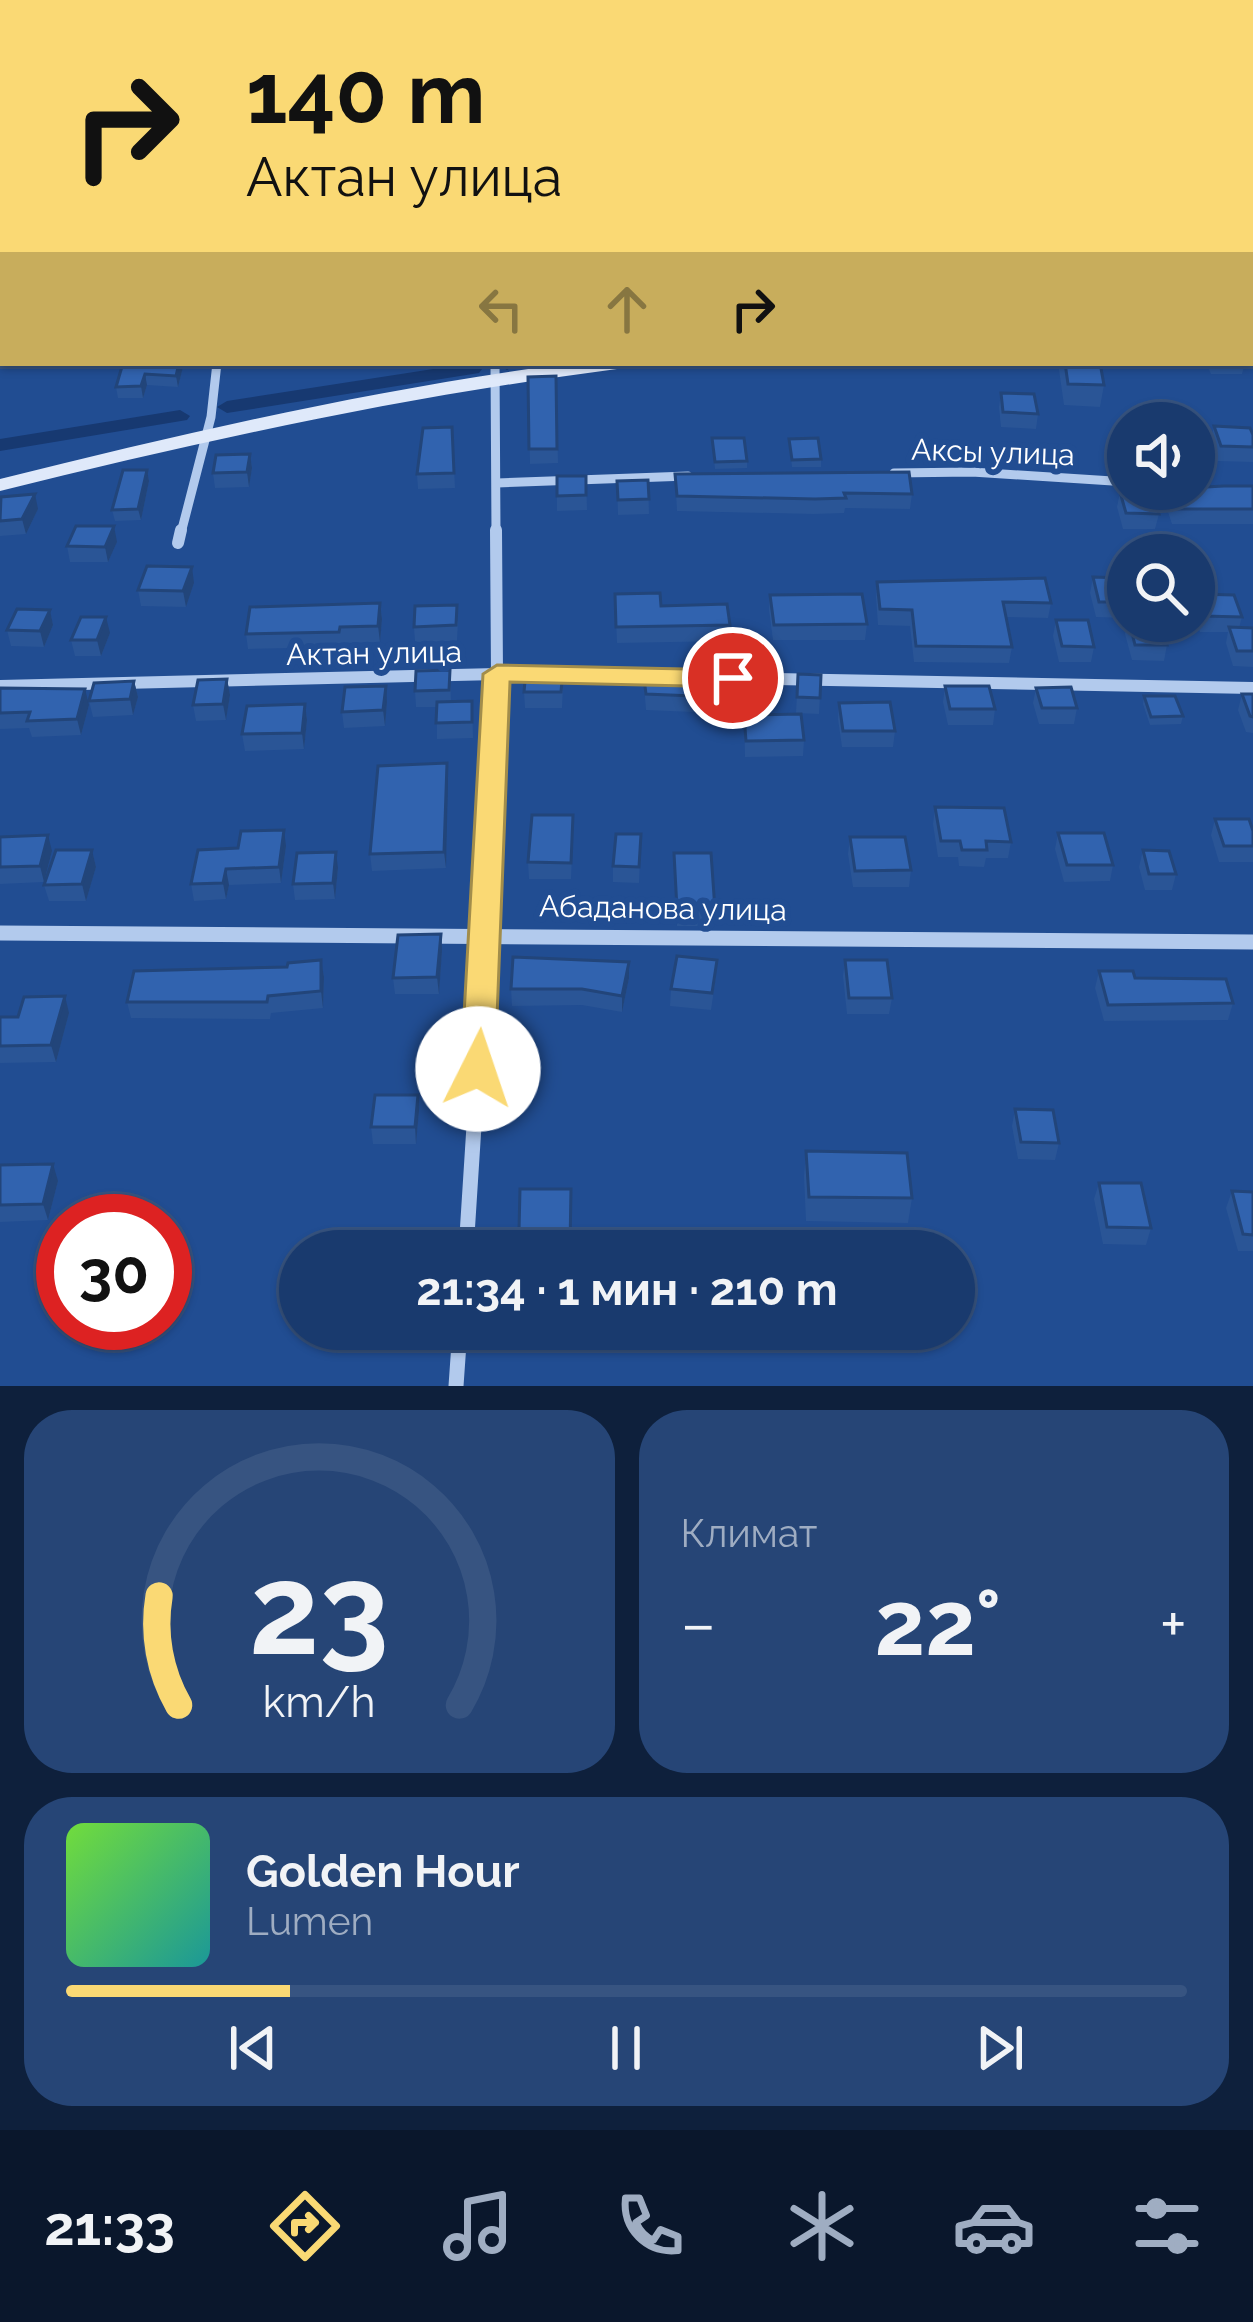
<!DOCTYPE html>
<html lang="ru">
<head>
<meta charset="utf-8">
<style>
  :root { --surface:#193a6e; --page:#264576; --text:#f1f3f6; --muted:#9fadc2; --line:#375481; --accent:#fad974 }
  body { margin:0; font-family:Raleway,sans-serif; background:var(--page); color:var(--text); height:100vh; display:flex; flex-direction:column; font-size:45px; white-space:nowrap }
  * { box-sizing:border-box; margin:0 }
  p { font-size:39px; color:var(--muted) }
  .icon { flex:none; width:66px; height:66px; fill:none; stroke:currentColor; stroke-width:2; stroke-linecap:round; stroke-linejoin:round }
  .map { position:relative; height:1386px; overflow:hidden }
  .side { display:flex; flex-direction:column; gap:24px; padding:24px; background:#0e203c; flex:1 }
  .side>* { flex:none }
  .top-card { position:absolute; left:0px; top:0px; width:1254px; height:366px; box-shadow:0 3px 9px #0004,0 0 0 3px var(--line); background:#fad974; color:#111; overflow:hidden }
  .tools { position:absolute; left:1107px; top:402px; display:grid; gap:24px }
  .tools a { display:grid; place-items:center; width:108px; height:108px; border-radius:50%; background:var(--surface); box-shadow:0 3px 9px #0004,0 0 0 3px var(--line); font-size:60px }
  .speed { position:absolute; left:36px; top:1194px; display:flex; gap:24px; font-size:60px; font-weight:700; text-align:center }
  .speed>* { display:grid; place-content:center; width:156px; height:156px; border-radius:50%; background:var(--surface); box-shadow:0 3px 9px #0004,0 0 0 3px var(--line); line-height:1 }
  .speed .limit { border:18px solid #d22; background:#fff; color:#111 }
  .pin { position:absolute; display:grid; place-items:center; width:102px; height:102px; color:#fff; margin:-51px; border:6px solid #fff; border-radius:50%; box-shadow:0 3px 12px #0007 }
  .me { position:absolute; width:132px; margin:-66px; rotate:4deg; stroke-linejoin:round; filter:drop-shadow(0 0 9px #0008) }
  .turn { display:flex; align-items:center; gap:42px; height:252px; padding:0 48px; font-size:54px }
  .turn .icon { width:156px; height:156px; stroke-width:2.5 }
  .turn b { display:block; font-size:84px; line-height:102px }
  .lanes { display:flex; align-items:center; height:114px; padding:0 48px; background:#0003; justify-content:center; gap:60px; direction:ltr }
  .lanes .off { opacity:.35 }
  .big { font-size:90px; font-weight:700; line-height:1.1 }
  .side .card { flex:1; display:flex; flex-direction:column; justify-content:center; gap:18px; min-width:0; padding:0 42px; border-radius:48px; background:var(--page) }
  .side .dial { align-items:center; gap:0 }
  .dial svg { height:312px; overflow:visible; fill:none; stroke:var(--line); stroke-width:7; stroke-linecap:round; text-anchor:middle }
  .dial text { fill:var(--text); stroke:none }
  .song { display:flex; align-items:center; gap:36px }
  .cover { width:144px; height:144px; border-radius:18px; background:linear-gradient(135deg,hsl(100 70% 55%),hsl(180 70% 35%)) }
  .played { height:12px; border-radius:6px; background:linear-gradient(90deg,var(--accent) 20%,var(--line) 20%) }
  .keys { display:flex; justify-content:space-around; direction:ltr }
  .heat { display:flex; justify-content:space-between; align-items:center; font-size:66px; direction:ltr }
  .side .tiles { flex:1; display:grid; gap:24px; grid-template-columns:1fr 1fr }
  .card:last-child { grid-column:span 2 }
  .trip { position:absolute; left:279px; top:1230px; width:696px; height:120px; border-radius:60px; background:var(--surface); box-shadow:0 3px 9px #0004,0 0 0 3px var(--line); font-weight:700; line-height:120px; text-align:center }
  .tab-bar { display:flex; height:192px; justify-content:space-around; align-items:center; background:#0a172c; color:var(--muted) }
  .tab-bar .icon { width:84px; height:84px }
  .tab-bar .current { color:var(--accent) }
  .tab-bar b { font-size:54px; color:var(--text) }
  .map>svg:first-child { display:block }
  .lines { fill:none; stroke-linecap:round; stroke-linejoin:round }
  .canal { fill:#173971; fill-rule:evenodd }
  .street-far3 { stroke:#b2caed; stroke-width:8 }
  .street-far2 { stroke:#b2caed; stroke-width:9 }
  .street-far1 { stroke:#b2caed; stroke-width:12 }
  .street { stroke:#b2caed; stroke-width:15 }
  .secondary { fill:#dfe9fa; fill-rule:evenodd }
  .wall { fill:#2a5596 }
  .shaded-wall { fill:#22457a }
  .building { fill:#3163af; stroke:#22457a; stroke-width:3 }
  .route { fill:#fad974; stroke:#a28d4b; stroke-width:3 }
  .labels { text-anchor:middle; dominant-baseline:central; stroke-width:12; stroke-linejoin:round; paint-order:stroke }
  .street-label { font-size:30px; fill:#fff; stroke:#214d92 }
</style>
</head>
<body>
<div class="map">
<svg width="1253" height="1386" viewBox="0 0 1253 1386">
  <rect width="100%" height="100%" fill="#214d92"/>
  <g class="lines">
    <g class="canal">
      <polygon points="472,363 482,369 479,373 227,413 217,407 227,401"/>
      <polygon points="518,363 507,370 498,364 498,363"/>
      <polygon points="180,410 190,416 187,420 0,451 0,439"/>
    </g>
    <g class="street-far3">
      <polyline points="962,0 1035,3"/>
      <polyline points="120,3 124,0"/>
      <polyline points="0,228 3,221"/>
    </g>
    <g class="street-far2">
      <polyline points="495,363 496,533"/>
      <polyline points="894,473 972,472 1128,482"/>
      <polyline points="497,483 688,476"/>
      <polyline points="181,533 211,417 217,363"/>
    </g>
    <g class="street-far1">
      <polyline points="178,543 181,530"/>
      <polyline points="727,678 1253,688"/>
      <polyline points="0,686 497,674 659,677"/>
      <polyline points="488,910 497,674 496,530"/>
    </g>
    <g class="street">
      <polyline points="0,933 1253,942"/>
      <polyline points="466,1251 488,907"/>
      <polyline points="456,1386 460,1329"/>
    </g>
    <g class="secondary">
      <polygon points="3,36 3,45 0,46 0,37"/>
      <rect x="1251" y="329" width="2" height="12"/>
      <path d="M 572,363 L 626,363 L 617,369 C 408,396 204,440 0,491 L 0,479 C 189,432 379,388 572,363 Z"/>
    </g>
  </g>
  <g class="wall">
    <polygon points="405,0 446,0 443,3 406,3"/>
    <polygon points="123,363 184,363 178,387 147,385 143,398 118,398 116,387"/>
    <polygon points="435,363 471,363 471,366 436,367"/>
    <rect x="925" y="363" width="54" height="3"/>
    <polygon points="1058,363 1100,363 1104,385 1100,407 1064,405"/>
    <polygon points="1206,363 1245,363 1242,374 1211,374"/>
    <polygon points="556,376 558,463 530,464 528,377"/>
    <polygon points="1001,393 1038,414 1036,429 1001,427 999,407"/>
    <polygon points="1214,426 1253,435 1253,462 1217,461 1211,441"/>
    <polygon points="452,427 455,488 418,489 417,474"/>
    <polygon points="712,438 747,461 747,468 715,469"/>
    <polygon points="789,439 821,459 821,467 792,467"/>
    <polygon points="250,454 252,468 249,487 215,488 213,473"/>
    <polygon points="147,470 149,481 141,520 115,521 112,510"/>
    <polygon points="675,474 912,494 910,509 845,508 844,513 814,514 677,511"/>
    <polygon points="557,476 586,476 587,510 557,511"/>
    <polygon points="648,480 649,514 618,515 617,481"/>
    <polygon points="1253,486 1253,524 1172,524 1165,503 1168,489"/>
    <polygon points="1120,492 1159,514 1155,529 1123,529 1117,507"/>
    <polygon points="0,501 38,509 26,534 0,536"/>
    <polygon points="117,542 108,562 70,562 67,546"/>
    <polygon points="1093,577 1128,592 1128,618 1096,617 1090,593"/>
    <polygon points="877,582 1051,603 1048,618 1006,617 1012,647 1009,663 914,662 910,626 878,625 876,597"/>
    <polygon points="194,583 186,607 141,606 138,590"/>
    <polygon points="615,594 730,625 729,641 617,643"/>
    <polygon points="1196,594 1242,617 1239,628 1253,628 1253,667 1233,666 1226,643 1228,632 1200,632 1194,614"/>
    <polygon points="770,595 867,624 865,640 773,640 769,610"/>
    <polygon points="380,603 382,619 380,642 342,643 341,647 248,649 246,634"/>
    <polygon points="50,610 53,625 44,647 11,646 7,630"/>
    <polygon points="1128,619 1167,645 1164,661 1132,660 1125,634"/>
    <polygon points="1056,620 1094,647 1091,662 1059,662 1053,636"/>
    <polygon points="458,621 457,641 415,642 414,627"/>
    <polygon points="110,633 101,656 75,656 71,640"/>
    <polygon points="450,670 451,701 472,701 473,738 437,739 437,707 416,707 415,691"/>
    <polygon points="643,671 741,698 740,714 646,710"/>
    <polygon points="798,674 821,675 819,714 796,713"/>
    <polygon points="227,679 230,695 226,720 196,721 193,705"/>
    <polygon points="134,681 138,697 133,715 93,717 89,701"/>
    <polygon points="563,686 562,708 525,708 524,692"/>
    <polygon points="945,686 995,709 993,725 948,725 943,702"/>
    <polygon points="0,688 89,705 81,735 32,737 29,728 0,729"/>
    <polygon points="1036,688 1077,708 1074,724 1039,724 1033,703"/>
    <polygon points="1242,694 1253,694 1253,733 1246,732 1238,710"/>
    <polygon points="1144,696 1183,716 1181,724 1150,725 1143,704"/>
    <polygon points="387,702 385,726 344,728 342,712"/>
    <polygon points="839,703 895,731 893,747 842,747 838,719"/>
    <polygon points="305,704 307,720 304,749 245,751 242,734"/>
    <polygon points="744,715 804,740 803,756 745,757"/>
    <polygon points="447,763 446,868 372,871 370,854"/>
    <polygon points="935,807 1011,842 1008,858 986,858 984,867 959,866 958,857 938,857 933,824"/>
    <polygon points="1215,819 1253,831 1253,862 1219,862 1211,835"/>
    <polygon points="573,831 571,879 529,879 528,862"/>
    <polygon points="1058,833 1113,865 1110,881 1064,882 1055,849"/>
    <polygon points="641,834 639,883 613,882 613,866"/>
    <polygon points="0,837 52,851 44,882 0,884"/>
    <polygon points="850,837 911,870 909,887 853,887 848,854"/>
    <polygon points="286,846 281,883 229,885 226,899 194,901 191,884 198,850"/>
    <polygon points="92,850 96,867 86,901 49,901 44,885"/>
    <polygon points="1143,850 1176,874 1172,890 1145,890 1139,867"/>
    <polygon points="674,853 715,910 714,926 677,926"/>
    <polygon points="338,868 335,899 295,900 293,884"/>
    <polygon points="441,934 442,951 439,994 395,994 393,978"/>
    <polygon points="321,960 324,977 323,1008 271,1013 270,1019 131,1018 127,1002"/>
    <polygon points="845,960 892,998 889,1014 847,1014 843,976"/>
    <polygon points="629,962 629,978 622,1012 582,1005 512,1006 511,989"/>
    <polygon points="1099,971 1233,1003 1228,1020 1104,1021 1095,988"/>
    <polygon points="716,976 711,1010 670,1006 671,989"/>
    <polygon points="69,1013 56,1062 0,1063 0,1017"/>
    <polygon points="418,1095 419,1111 416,1144 373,1144 371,1127"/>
    <polygon points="1015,1109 1059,1143 1055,1160 1018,1159 1012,1126"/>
    <polygon points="806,1151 912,1198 908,1223 806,1221 804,1176"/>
    <polygon points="0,1165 58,1181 48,1220 0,1222"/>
    <polygon points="1099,1183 1151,1228 1146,1245 1103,1244 1094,1199"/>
    <polygon points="571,1189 571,1246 705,1251 520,1251 519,1231"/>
    <polygon points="1232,1191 1253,1192 1253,1251 1238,1251 1226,1208"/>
  </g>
  <g class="shaded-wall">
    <polygon points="3,324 3,342 0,348 0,330"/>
    <polygon points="179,363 184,363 178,387 176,376"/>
    <polygon points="145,374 147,385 143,398 141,386"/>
    <polygon points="250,454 252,468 249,487 247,472"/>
    <polygon points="147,470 149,481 141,520 138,509"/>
    <polygon points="35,494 38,509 26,534 22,519"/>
    <polygon points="114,526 117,542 108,562 105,547"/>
    <polygon points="192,567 194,583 186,607 183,591"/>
    <polygon points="380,603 382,619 380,642 378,626"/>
    <polygon points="50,610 53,625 44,647 40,631"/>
    <polygon points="106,617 110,633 101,656 97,640"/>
    <polygon points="227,679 230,695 226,720 223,704"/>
    <polygon points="134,681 138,697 133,715 130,699"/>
    <polygon points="386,686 387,702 385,726 383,710"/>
    <polygon points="85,689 89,705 81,735 77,719"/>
    <polygon points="305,704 307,720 304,749 302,733"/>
    <polygon points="447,763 448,780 446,868 444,852"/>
    <polygon points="284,830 286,846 281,883 279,867"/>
    <polygon points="48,835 52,851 44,882 40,866"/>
    <polygon points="92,850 96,867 86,901 82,884"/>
    <polygon points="336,852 338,868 335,899 333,883"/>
    <polygon points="226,869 229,885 226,899 223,883"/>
    <polygon points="441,934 442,951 439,994 437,977"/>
    <polygon points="321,960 324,977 323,1008 321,991"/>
    <polygon points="629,962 629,978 622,1012 622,996"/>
    <polygon points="65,996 69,1013 56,1062 51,1045"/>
    <polygon points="418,1095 419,1111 416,1144 415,1127"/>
    <polygon points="53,1164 58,1181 48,1220 43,1204"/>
  </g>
  <g class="building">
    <polygon points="307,0 338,0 334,3 305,3"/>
    <polygon points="580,0 630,0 628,3"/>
    <polygon points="778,0 801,0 800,3 778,3"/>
    <polygon points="995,0 1038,0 1038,3 996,3"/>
    <polygon points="1100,0 1137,0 1139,3 1103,3"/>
    <polygon points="1233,0 1253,0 1253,22 1251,21 1251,3 1235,3"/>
    <polygon points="1251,61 1253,62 1253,128 1251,128"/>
    <rect x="1251" y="183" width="2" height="45"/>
    <polygon points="3,262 3,324 0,330 0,267"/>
    <polygon points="123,363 179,363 176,376 145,374 141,386 116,387"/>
    <polygon points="1065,363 1100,363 1104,385 1068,384"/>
    <polygon points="556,376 557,449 529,449 528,377"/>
    <polygon points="1001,393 1034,394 1038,414 1003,412"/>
    <polygon points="1214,426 1250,428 1253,435 1253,447 1221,446"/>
    <polygon points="452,427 454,473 417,474 423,428"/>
    <polygon points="712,438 744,438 747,461 715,462"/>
    <polygon points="818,438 821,459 792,460 789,439"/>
    <polygon points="250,454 247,472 213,473 216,455"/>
    <polygon points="123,470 147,470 138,509 112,510"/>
    <polygon points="909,472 912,494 844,493 846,498 815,499 677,496 675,474"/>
    <polygon points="557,476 586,476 586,495 557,496"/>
    <polygon points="648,480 649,499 618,500 617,481"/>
    <polygon points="1224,486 1253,486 1253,509 1175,509 1169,489"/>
    <polygon points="1120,492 1152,493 1159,514 1126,513"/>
    <polygon points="35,494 22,519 0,521 1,497"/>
    <polygon points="76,526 114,526 105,547 67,546"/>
    <polygon points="147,566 192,567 183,591 138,590"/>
    <polygon points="1093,577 1124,578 1128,592 1128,602 1099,602"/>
    <polygon points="1045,578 1051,603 1003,602 1012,647 916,646 912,610 880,609 877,582"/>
    <polygon points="660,593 661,606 727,604 730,625 616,627 615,594"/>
    <polygon points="862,594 867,624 774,625 770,595"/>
    <polygon points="1196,594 1234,595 1242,617 1203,616"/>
    <polygon points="380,603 378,626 340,627 339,632 246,634 250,607"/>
    <polygon points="457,605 456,625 414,627 415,606"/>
    <polygon points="17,609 50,610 40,631 7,630"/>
    <polygon points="81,617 106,617 97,640 71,640"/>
    <polygon points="1056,620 1088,620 1094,647 1062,646"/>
    <polygon points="1129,621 1160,621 1167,645 1135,645"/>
    <polygon points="1229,627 1253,628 1253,651 1237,651"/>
    <polygon points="450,670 449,690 415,691 416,671"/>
    <polygon points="526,670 563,670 561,692 524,692"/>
    <polygon points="643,671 738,673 741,698 646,694"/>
    <polygon points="798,674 821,675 820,698 797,697"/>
    <polygon points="227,679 223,704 193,705 198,680"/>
    <polygon points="134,681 130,699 89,701 94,683"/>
    <polygon points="386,686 383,710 342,712 345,687"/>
    <polygon points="945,686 989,686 995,709 950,709"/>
    <polygon points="1071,687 1077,708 1042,708 1036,688"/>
    <polygon points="0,688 85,689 77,719 27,721 30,712 0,713"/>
    <polygon points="1242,694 1253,694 1253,717 1250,716"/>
    <polygon points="1144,696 1175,696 1183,716 1151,717"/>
    <polygon points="472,701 472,722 436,723 437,702"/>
    <polygon points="890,702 895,731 843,731 839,703"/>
    <polygon points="305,704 302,733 242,734 247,706"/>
    <polygon points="801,714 804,740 746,741 744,715"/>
    <polygon points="447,763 444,852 370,854 378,766"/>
    <polygon points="935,807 1004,808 1011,842 986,841 987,850 962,850 960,841 941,841"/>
    <polygon points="532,815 573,815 571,863 528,862"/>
    <polygon points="1215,819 1249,819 1253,831 1253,846 1224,846"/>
    <polygon points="284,830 279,867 226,869 223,883 191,884 198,850 238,848 241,831"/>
    <polygon points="1058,833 1104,833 1113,865 1067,865"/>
    <polygon points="616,834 641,834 639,867 613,866"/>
    <polygon points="48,835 40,866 0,867 0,837"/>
    <polygon points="850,837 905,837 911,870 855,871"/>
    <polygon points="56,850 92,850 82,884 44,885"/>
    <polygon points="1143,850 1169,851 1176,874 1149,874"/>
    <polygon points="336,852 333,883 293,884 297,853"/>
    <polygon points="674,853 711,853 715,910 677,909"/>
    <polygon points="441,934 437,977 393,978 398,935"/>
    <polygon points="677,956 717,960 712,993 671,989"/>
    <polygon points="513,957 629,962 622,996 582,989 511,989"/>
    <polygon points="321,960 321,991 268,996 267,1002 127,1002 134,971 287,967 288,963"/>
    <polygon points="845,960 887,960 892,998 849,998"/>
    <polygon points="1099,971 1133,971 1135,978 1226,979 1233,1003 1108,1005"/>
    <polygon points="65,996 51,1045 0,1046 0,1017 18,1017 24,997"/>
    <polygon points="375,1095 418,1095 415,1127 371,1127"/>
    <polygon points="1015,1109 1053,1110 1059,1143 1021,1142"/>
    <polygon points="806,1151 907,1153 912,1198 809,1197"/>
    <polygon points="53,1164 43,1204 0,1205 0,1165"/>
    <polygon points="1099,1183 1141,1183 1151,1228 1107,1227"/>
    <polygon points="520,1189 571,1189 570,1246 705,1245 705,1251 529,1251 530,1231 519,1231"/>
    <polygon points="1232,1191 1253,1192 1253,1235 1243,1234"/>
  </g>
  <polygon class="route" points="497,665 733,670 747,678 733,687 510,682 495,1069 490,1078 478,1082 466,1078 461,1069 483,674"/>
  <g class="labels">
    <g class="street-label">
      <text transform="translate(993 452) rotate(2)">Аксы улица</text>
      <text transform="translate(374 653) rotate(-1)">Актан улица</text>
      <text transform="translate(663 908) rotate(1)">Абаданова улица</text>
    </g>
  </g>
</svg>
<div class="tools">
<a><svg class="icon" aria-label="sound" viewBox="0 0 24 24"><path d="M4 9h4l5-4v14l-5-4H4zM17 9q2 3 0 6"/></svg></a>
<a><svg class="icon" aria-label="search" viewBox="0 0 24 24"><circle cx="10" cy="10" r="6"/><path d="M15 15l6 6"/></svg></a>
</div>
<div class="speed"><div class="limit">30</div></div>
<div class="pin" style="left:733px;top:678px;background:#d93025"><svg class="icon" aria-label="arrive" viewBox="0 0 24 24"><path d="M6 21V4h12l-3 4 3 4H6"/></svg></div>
<svg class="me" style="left:478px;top:1069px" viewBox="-20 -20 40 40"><circle r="19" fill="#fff"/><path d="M0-13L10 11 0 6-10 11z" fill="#fad974"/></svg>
<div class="trip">21:34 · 1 мин · 210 m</div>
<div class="top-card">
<div class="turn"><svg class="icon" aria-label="right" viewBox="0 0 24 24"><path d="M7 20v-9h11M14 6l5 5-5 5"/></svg><div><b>140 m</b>Актан улица</div></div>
<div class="lanes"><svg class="icon off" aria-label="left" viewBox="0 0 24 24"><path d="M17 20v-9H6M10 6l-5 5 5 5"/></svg><svg class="icon off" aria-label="ahead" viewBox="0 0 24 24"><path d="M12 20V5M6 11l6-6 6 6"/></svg><svg class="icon" aria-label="right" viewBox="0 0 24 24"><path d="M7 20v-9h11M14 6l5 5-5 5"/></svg></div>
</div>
</div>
<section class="side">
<div class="tiles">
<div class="card dial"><svg viewBox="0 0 100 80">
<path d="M14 69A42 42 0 1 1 86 69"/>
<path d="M14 69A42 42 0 0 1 9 41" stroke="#fad974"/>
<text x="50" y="56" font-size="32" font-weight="700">23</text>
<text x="50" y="72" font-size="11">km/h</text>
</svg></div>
<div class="card"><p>Климат</p>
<div class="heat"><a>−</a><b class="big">22°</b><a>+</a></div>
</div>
<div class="card">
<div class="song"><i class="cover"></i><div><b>Golden Hour</b><p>Lumen</p></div></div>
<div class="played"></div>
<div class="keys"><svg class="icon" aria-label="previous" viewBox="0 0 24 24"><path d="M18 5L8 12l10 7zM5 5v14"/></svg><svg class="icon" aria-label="pause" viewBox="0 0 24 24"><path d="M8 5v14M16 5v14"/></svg><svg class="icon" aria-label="next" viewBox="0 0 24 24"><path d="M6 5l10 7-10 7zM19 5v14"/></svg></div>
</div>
</div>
</section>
<nav class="tab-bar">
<b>21:33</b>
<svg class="icon current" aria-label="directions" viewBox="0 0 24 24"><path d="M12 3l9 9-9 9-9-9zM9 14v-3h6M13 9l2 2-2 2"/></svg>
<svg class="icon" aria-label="music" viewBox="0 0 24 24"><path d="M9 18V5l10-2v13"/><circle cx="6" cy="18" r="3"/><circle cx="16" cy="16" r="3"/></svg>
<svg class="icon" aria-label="phone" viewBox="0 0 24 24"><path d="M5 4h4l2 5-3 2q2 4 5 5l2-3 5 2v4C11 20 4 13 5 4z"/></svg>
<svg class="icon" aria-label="climate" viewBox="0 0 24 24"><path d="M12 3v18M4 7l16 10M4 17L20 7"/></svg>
<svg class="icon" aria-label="car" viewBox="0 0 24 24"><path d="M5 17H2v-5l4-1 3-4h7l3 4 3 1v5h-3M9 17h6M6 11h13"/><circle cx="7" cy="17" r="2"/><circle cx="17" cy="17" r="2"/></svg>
<svg class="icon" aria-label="filters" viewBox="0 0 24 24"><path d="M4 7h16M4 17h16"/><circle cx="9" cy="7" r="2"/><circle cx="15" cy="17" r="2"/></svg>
</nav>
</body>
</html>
